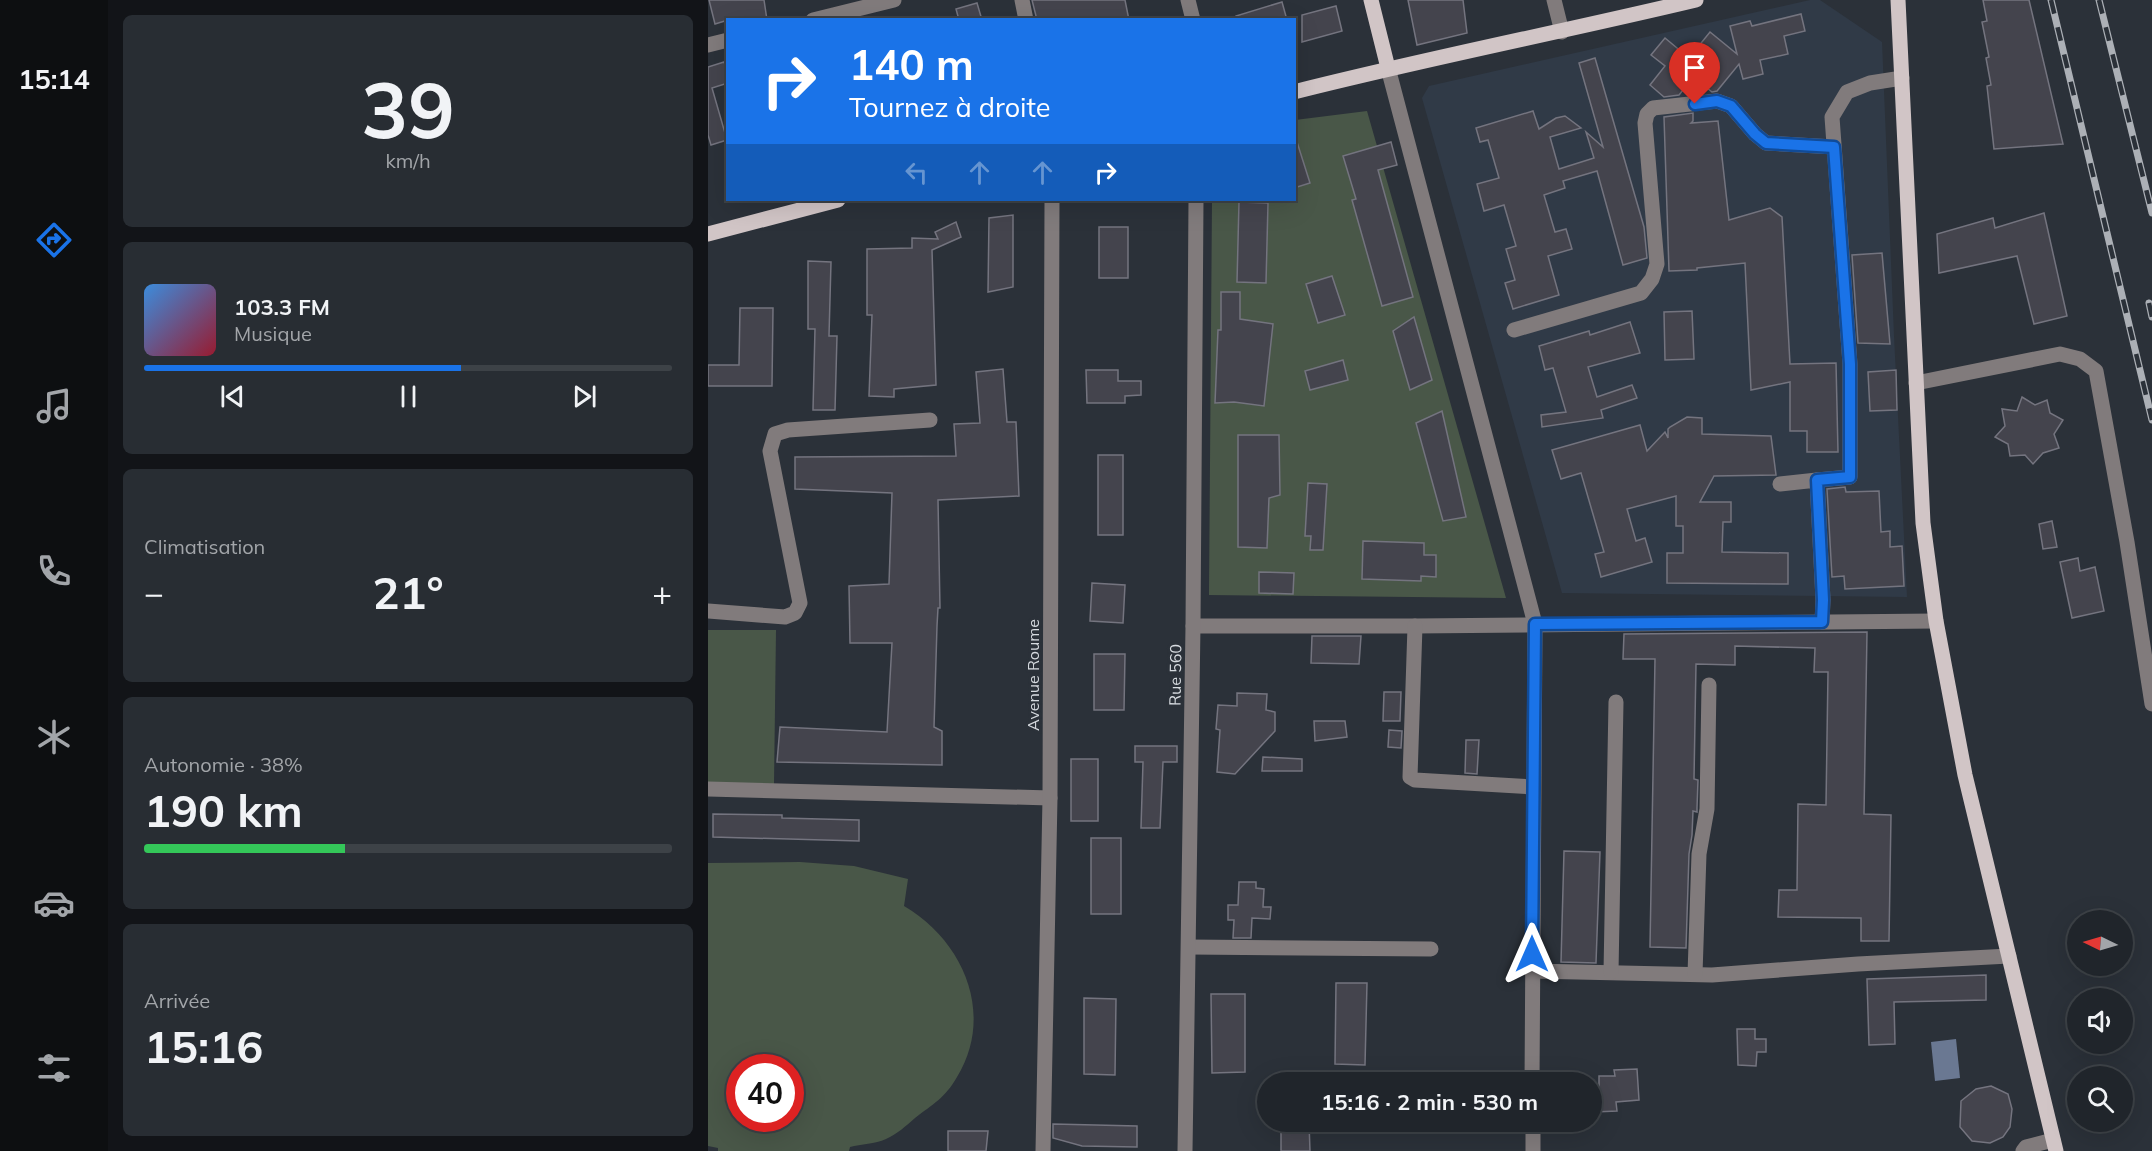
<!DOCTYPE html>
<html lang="fr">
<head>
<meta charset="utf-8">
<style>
  :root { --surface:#20252b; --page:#282d33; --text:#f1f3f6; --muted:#a2a5a9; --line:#3d4247; --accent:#1a73e8 }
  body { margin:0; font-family:Mulish,sans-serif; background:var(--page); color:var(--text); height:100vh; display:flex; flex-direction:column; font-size:22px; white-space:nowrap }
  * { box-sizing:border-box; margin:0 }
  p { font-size:20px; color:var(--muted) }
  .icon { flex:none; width:33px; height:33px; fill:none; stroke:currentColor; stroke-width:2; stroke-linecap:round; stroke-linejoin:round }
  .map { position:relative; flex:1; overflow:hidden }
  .sheet { display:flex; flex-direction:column; gap:15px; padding:15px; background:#121418; width:600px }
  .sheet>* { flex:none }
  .top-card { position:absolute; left:18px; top:18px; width:570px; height:183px; border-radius:0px; box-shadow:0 6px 24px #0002,0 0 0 2px var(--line); background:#1a73e8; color:#fff; overflow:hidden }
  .needle { width:39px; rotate:275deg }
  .controls { position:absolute; left:1359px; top:910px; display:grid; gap:12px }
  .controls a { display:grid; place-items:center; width:66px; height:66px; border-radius:50%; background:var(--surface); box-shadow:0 6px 24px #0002,0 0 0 2px var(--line); font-size:30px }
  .speed { position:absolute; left:18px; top:1054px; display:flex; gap:12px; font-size:30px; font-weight:700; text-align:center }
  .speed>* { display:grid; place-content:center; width:78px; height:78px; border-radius:50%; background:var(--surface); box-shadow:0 6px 24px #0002,0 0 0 2px var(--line); line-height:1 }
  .speed .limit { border:9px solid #d22; background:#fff; color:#111 }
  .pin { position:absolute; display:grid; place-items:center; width:51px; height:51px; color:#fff; margin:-62px -26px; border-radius:50% 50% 50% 0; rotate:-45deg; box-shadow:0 0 6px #0007 }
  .pin .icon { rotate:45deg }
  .me { position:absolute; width:66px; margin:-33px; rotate:0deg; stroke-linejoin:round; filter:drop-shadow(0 0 4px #0008) }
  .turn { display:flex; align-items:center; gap:21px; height:126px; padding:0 24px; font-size:27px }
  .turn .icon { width:78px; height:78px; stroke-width:2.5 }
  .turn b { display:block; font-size:42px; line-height:51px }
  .lanes { display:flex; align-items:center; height:57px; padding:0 24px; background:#0003; justify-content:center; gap:30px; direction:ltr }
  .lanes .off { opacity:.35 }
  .big { font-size:45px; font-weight:700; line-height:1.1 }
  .sheet .widget { flex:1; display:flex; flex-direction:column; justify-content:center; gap:9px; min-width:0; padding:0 21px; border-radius:9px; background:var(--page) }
  .sheet .dial { align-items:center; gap:0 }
  .dial b { font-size:78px; line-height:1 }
  .song { display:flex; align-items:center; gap:18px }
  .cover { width:72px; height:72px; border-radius:9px; background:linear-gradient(135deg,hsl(210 70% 55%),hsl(350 70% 35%)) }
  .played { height:6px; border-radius:3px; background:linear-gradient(90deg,var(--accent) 60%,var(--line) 60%) }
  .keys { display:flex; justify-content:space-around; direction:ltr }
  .heat { display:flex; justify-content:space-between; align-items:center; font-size:33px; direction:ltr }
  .charge { height:9px; border-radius:4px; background:linear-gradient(90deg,#34c759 38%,var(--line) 0) }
  .trip { position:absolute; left:549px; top:1072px; width:345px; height:60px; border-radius:30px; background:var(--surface); box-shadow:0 6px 24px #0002,0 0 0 2px var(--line); font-weight:700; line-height:60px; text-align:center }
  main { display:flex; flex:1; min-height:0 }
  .tab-bar { display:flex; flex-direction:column; width:108px; justify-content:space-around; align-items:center; background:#0d0f11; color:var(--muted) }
  .tab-bar .icon { width:42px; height:42px }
  .tab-bar .on { color:var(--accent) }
  .tab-bar b { font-size:27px; color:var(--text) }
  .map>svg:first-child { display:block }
  .built { fill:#303a47 }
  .green { fill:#495748; fill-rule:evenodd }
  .water { fill:#6a7892 }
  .building { fill:#44444d; stroke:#74747f; stroke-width:1.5 }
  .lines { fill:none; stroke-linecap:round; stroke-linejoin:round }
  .minor { stroke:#817b7c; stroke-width:15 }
  .major { stroke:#d1c5c6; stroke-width:15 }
  .rail-casing { stroke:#acb0b6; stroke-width:7 }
  .rail { stroke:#2b3139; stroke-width:4.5; stroke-dasharray:14; stroke-linecap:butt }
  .route-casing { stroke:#114b97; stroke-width:15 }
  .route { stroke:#1a73e8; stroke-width:10 }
  .labels { text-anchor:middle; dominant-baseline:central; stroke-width:6; stroke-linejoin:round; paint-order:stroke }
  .street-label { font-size:16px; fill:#d6dadf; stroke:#2b3139 }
</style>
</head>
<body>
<main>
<nav class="tab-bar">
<b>15:14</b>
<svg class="icon on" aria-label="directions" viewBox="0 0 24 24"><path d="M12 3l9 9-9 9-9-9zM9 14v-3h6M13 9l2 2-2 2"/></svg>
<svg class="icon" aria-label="music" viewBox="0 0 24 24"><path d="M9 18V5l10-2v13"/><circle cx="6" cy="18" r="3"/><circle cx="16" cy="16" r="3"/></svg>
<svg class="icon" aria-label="phone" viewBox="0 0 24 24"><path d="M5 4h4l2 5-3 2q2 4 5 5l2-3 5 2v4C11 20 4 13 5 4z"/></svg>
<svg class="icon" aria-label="climate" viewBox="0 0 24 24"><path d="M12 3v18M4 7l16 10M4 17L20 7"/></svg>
<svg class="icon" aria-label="car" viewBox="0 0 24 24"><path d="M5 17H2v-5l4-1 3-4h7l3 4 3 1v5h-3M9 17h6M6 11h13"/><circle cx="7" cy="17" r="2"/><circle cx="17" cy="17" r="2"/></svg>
<svg class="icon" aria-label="filters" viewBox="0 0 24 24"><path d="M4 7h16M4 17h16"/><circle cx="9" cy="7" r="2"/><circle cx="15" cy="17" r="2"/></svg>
</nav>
<section class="sheet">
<div class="widget dial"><b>39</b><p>km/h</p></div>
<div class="widget">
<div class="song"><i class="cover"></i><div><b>103.3 FM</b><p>Musique</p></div></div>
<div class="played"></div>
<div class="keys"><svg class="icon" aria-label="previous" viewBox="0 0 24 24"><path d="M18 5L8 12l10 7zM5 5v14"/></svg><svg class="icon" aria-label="pause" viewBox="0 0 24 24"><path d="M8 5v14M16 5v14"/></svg><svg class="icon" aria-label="next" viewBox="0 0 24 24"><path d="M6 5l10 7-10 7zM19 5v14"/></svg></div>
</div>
<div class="widget"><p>Climatisation</p>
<div class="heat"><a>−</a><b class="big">21°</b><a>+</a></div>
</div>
<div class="widget"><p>Autonomie · 38%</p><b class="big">190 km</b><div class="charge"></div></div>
<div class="widget"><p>Arrivée</p><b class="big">15:16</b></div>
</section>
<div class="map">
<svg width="1444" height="1151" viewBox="0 0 1444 1151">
  <rect width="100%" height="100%" fill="#2b3139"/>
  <polygon class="built" points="1102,0 1112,0 1174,42 1186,336 1199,597 854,593 714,98 721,86"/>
  <g class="green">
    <polygon points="659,111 798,598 501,595 504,200 586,200 587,120"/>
    <polygon points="0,630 68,630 66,784 0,783"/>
    <path d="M 92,862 L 146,866 L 200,879 L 196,906 C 256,941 287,1015 249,1077 C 237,1098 225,1104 207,1118 C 198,1126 189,1134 178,1139 C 167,1144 153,1144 142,1147 L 141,1151 L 10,1151 L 10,1148 L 0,1146 L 0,863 ZM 32,1068 L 82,1068 L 82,1119 L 32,1119 Z"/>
  </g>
  <polygon class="water" points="1248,1039 1252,1078 1227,1081 1223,1042"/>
  <g class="building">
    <polygon points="1,0 56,0 59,20 20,20 7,24"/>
    <polygon points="324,0 417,0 421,20 329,20"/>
    <polygon points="700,0 755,0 759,33 709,45"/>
    <polygon points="1275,0 1321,0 1355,144 1286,149 1279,86 1283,85 1278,58 1281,57 1274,22 1279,21"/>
    <polygon points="574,2 579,20 529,20 528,16"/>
    <polygon points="269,3 274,20 251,20 248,9"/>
    <polygon points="628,6 634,31 594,42 594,15"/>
    <polygon points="1093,14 1097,31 1076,36 1080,54 1052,60 1055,74 1035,79 1031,64 1009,91 1004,92 983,75 983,80 971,95 956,97 942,85 957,66 943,55 957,38 981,58 1002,32 1029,54 1022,26 1042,21 1044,26"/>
    <polygon points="887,58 936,227 939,258 915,265 889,171 855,181 857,188 836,195 847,232 858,229 864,249 840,256 851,295 805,309 797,283 807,280 798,249 808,246 796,205 776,211 769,184 791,178 780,140 772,142 768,128 825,111 831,129 848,118 857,116 873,128 842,137 851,169 886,158 878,132 895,147 871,63"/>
    <polygon points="16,62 20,74 20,83 4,88 19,140 3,145 0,135 0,67"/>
    <polygon points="985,113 985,121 983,123 1010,121 1021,220 1062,208 1074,217 1082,364 1128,363 1130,452 1099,452 1099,431 1082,431 1082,382 1043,390 1037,263 989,268 989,270 961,271 956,117"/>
    <polygon points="589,142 602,183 586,188 586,143"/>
    <polygon points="683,142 689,165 670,170 705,297 674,306 644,200 648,199 635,156"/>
    <polygon points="531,202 560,203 558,283 529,282"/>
    <polygon points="1336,213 1359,316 1326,324 1309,256 1231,273 1229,234 1285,218 1287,228"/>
    <polygon points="305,215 305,287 280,292 281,218"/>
    <polygon points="248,222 253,237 224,250 228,385 186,389 186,397 161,396 164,315 159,315 159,249 204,248 204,238 230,239 227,232"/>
    <rect x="391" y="227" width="29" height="51"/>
    <polygon points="1174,253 1182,344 1150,343 1144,255"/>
    <polygon points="100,261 123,262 121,336 129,336 127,410 105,410 107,329 100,329"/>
    <polygon points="624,276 637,315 610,323 598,284"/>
    <polygon points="513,292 532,292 532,319 565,324 556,406 526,402 507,403 510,330 513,330"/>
    <polygon points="32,308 65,308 64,386 0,386 0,365 31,365"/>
    <polygon points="984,311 986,359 957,360 956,312"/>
    <polygon points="706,317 724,380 702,390 685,331"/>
    <polygon points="922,322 932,353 880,367 889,397 924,385 929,398 893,410 895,418 834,427 833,415 858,412 845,368 837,370 831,346 881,331 882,335"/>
    <polygon points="635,360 640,380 602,390 597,371"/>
    <polygon points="295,369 299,422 308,422 311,496 230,500 232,608 230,608 229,626 226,727 234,731 234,765 69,762 72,727 179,732 184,643 142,643 141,586 181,584 184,493 87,489 87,457 248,456 246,424 272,423 268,372"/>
    <polygon points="378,370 410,370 410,381 433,381 433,395 417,396 417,403 379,403"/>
    <polygon points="1188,370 1189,410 1162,411 1160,372"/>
    <polygon points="1314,397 1327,405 1339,400 1342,413 1355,420 1346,434 1351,448 1335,453 1325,464 1317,455 1302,456 1300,444 1287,437 1297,426 1294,409 1309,411"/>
    <polygon points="734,411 758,517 735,521 708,423"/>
    <polygon points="979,417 994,418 994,434 1063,436 1068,475 1006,476 992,502 1023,502 1023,522 1015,522 1014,552 1080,553 1080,584 959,583 959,553 975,553 975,526 968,526 968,496 919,509 928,541 937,538 944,562 893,577 887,554 896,552 873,473 853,479 844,450 932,425 939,451 957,432 960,438 960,429 962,427"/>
    <polygon points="530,435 571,435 572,495 561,498 559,548 530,547"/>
    <rect x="390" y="455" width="25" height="80"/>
    <polygon points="600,483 619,484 615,550 602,550 603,536 597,536"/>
    <polygon points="1137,487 1138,492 1171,491 1173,532 1182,531 1182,547 1194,546 1196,586 1137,589 1136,576 1124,577 1119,489"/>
    <polygon points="1344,521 1349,547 1335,549 1331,524"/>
    <polygon points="655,541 716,543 716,555 728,555 728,577 713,576 713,581 654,579"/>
    <polygon points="1370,558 1372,571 1387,567 1396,611 1364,618 1352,562"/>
    <polygon points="551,572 586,573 585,594 551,593"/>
    <polygon points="384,583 417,585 415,623 382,621"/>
    <polygon points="1159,632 1156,814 1183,815 1181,941 1153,941 1153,918 1070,917 1071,890 1089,890 1090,804 1118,805 1120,672 1106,672 1107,648 1027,646 1027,665 988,664 986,779 990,780 989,808 989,812 985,811 984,835 981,854 978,948 942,947 947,659 915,659 916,634"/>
    <polygon points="604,636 653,636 651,664 603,663"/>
    <polygon points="386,654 417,654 416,710 386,710"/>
    <polygon points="676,692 693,692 692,721 675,721"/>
    <polygon points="529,693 559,694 558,710 567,712 567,731 527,774 509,772 512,730 508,729 510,705 529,706"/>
    <polygon points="606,721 637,721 639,737 607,741"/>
    <polygon points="681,730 694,731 693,748 680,747"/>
    <polygon points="758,740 771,740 769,774 757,773"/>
    <polygon points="427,746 469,746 469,762 455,762 452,828 433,828 435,762 427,762"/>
    <polygon points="555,757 594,759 594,771 554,771"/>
    <rect x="363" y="759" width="27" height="62"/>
    <polygon points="5,814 74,815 74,818 151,820 151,841 5,837"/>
    <rect x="383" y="838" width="30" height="76"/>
    <polygon points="856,851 892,852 888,963 853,962"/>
    <polygon points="531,882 548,882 548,888 556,889 555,907 563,907 562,919 544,918 543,938 525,938 526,920 520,920 520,905 530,905"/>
    <polygon points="1278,975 1278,1000 1186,1002 1187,1044 1161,1045 1159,979"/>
    <polygon points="628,983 659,983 657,1065 627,1064"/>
    <polygon points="503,994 537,994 537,1072 504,1073"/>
    <polygon points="376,998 408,999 407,1075 376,1074"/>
    <polygon points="1029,1029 1047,1029 1047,1039 1058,1039 1058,1052 1049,1052 1048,1066 1030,1065"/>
    <polygon points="929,1069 931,1100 908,1102 909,1111 886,1112 885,1087 891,1087 891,1076 907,1076 906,1070"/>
    <polygon points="1283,1086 1300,1094 1304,1109 1302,1127 1295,1137 1282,1143 1264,1141 1252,1127 1253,1101 1268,1089"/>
    <polygon points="573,1122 601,1122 602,1151 573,1151"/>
    <polygon points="345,1124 429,1126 429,1147 374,1146 345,1138"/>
    <polygon points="240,1131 280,1131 278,1151 240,1151"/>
  </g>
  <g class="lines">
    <g class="minor">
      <polyline points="314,0 318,20"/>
      <polyline points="480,0 485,20"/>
      <polyline points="846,0 854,32"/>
      <polyline points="105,20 186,0"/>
      <polyline points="0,45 20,40"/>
      <polyline points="680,68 827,624 824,1083"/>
      <polyline points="806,330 933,293 944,279 949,264 937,123 939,114 945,108 1009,101 1023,106 1047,134 1058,143 1126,147"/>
      <polyline points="1208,383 1352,354 1372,359 1388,371 1419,542 1444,704"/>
      <polyline points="1109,480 1142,477 1142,364 1124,117 1139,92 1162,83 1194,78"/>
      <polyline points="1072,484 1109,480 1115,600 1114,622"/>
      <polyline points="0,611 77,617 87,613 92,603 62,451 67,434 80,430 222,420"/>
      <polyline points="485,626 707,626 1228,621"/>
      <polyline points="707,626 702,777 707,780 825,787"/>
      <polyline points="0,789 342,798"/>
      <polyline points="481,947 723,949"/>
      <polyline points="824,971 1004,975 1150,964 1301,956"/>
      <polyline points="903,972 908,702"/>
      <polyline points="987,974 991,854 999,809 1001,685"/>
      <polyline points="825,1122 825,1151"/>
      <polyline points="335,1151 342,798 344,200"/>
      <polyline points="477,1151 485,626 488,200"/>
      <polyline points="1315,1151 1318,1147 1345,1140"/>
    </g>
    <g class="major">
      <polyline points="663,0 680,68"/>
      <polyline points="1190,0 1215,523 1228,621 1257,775 1348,1151"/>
      <path d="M 586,92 C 720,58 854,32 988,0"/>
      <polyline points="0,234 130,200"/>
    </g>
    <defs>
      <g id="rail">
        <polyline points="1343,0 1444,420"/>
        <polyline points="1391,0 1444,213"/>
        <polyline points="1441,303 1444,317"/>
      </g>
    </defs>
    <use href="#rail" class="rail-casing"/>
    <use href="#rail" class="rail"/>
  </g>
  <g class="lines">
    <defs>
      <polyline id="route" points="824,954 827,624 1114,622 1115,600 1109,480 1142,477 1142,364 1126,147 1058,143 1047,134 1023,106 1009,101 987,104"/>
    </defs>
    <use href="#route" class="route-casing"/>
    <use href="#route" class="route"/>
  </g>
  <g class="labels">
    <g class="street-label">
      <text transform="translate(325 675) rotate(-90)">Avenue Roume</text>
      <text transform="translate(467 675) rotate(-89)">Rue 560</text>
    </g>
  </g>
</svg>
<div class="controls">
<a><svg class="needle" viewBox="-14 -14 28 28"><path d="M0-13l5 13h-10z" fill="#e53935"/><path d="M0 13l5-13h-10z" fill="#a2a5a9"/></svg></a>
<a><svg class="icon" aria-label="sound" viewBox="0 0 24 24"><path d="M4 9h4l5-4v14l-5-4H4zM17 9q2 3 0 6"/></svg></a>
<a><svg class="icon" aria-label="search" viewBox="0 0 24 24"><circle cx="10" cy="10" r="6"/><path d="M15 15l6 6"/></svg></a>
</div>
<div class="speed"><div class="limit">40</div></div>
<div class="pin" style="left:987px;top:104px;background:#d93025"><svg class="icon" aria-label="arrive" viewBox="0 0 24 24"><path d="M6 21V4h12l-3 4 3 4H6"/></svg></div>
<svg class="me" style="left:824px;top:954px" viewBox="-20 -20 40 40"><path d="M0-17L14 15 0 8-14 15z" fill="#1a73e8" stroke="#fff" stroke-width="4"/></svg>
<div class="trip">15:16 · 2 min · 530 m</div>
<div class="top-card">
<div class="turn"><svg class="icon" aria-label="right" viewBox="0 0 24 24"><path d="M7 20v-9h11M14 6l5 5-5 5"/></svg><div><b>140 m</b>Tournez à droite</div></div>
<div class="lanes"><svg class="icon off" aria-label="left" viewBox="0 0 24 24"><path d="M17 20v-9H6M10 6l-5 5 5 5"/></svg><svg class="icon off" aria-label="ahead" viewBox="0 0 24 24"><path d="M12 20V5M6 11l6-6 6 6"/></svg><svg class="icon off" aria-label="ahead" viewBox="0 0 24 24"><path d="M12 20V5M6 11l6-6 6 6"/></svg><svg class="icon" aria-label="right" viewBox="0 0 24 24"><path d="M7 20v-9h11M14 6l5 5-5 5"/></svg></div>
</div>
</div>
</main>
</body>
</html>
